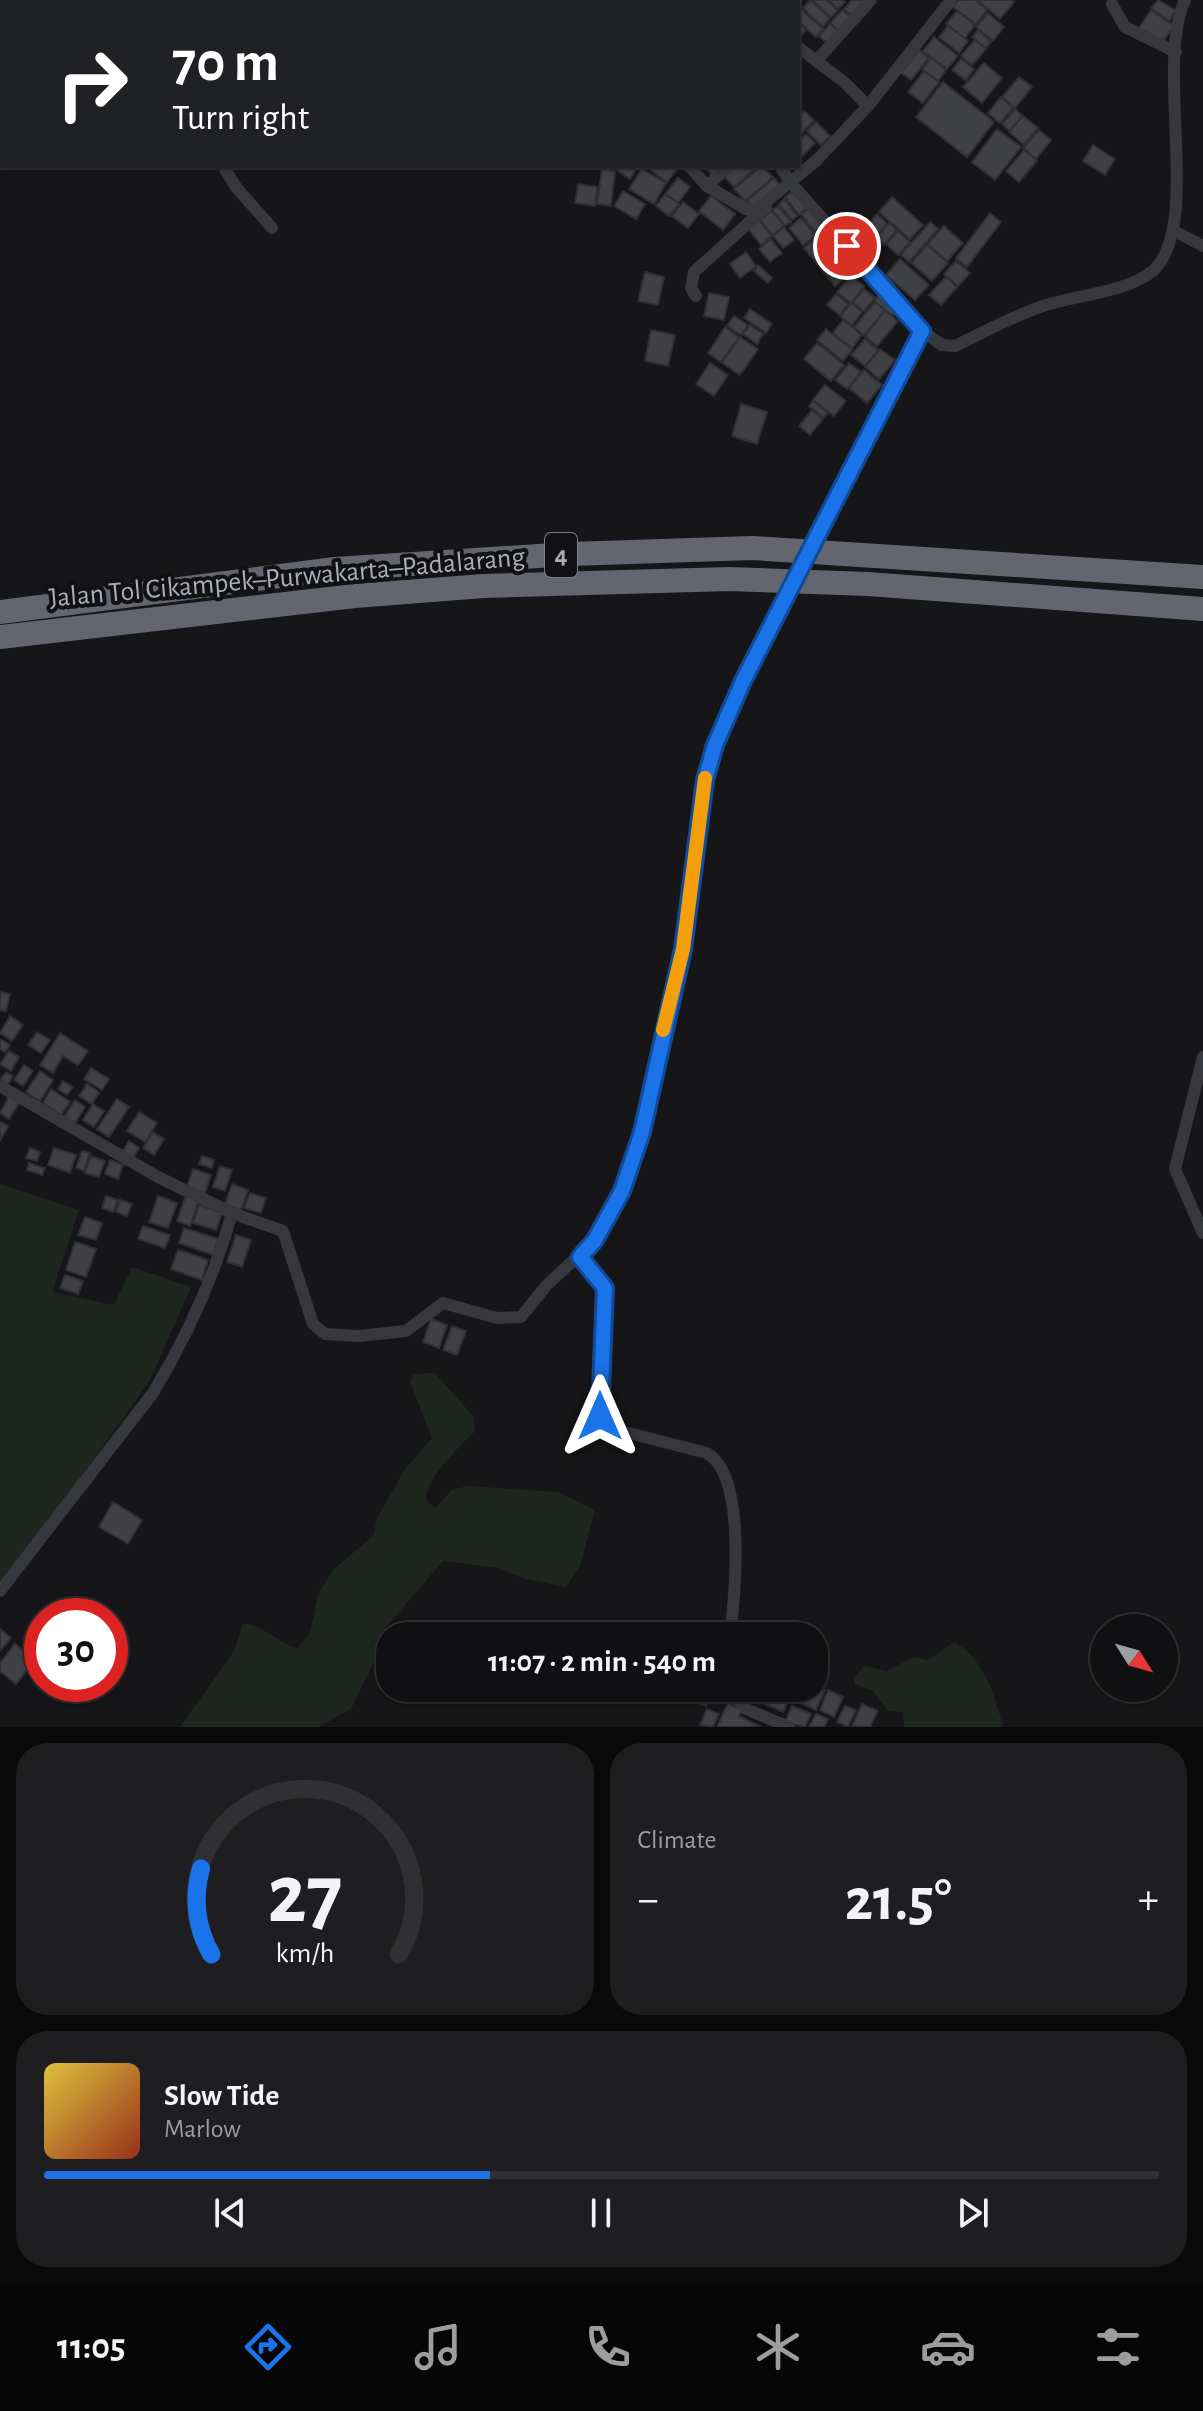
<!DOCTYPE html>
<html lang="en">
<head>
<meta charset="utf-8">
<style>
  :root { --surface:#101012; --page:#1e1e20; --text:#f1f3f6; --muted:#9c9d9f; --line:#303032; --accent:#1a73e8 }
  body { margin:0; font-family:"Alegreya Sans",sans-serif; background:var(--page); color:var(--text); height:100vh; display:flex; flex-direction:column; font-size:30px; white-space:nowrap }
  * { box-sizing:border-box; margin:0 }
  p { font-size:26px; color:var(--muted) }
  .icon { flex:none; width:44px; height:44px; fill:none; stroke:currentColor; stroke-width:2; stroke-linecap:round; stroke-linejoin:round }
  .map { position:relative; height:1727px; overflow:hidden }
  .drawer { display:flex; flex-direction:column; gap:16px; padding:16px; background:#09090a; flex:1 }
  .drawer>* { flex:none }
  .top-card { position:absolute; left:0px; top:0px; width:800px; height:168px; box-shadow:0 2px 6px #0004,0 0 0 2px var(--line); background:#202124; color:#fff; overflow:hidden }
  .needle { width:52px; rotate:127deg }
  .buttons { position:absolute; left:1090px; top:1614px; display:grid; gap:16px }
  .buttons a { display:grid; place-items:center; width:88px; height:88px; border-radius:50%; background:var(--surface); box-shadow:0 2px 6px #0004,0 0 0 2px var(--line); font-size:40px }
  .speed { position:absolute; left:24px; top:1598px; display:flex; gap:16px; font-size:40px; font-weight:700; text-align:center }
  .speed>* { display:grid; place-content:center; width:104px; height:104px; border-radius:50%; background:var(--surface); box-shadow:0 2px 6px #0004,0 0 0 2px var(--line); line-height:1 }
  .speed .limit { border:12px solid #d22; background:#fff; color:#111 }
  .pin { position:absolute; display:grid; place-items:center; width:68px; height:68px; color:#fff; margin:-34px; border:4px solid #fff; border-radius:50%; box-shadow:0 2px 8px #0007 }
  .me { position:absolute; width:88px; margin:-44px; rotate:0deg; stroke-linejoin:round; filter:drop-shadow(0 0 6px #0008) }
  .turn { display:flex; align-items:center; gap:28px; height:168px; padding:0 40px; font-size:36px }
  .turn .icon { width:104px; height:104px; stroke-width:2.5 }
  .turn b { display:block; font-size:56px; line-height:68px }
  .big { font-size:60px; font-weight:700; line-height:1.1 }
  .drawer .tile { flex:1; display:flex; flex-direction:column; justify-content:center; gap:12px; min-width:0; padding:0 28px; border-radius:32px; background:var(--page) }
  .drawer .dial { align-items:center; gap:0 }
  .dial svg { height:208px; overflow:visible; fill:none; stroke:var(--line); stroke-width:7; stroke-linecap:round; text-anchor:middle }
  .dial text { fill:var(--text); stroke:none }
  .song { display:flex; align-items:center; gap:24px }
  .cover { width:96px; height:96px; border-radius:12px; background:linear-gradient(135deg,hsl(50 70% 55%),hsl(10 70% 35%)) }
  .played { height:8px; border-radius:4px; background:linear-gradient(90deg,var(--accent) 40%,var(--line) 40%) }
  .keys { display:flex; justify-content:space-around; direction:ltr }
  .heat { display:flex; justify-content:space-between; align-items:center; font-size:44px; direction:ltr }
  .drawer .tiles { flex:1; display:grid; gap:16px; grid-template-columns:1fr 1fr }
  .tile:last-child { grid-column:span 2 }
  .trip { position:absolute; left:376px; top:1622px; width:452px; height:80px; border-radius:32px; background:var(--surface); box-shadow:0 2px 6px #0004,0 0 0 2px var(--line); font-weight:700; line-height:80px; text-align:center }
  .tab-bar { display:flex; height:128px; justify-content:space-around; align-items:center; background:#060607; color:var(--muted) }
  .tab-bar .icon { width:56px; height:56px }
  .tab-bar .selected { color:var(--accent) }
  .tab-bar b { font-size:36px; color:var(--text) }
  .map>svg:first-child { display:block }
  .green { fill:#1e261f }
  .building { fill:#404145; stroke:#303034; stroke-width:2 }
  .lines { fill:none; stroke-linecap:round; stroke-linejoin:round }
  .street { stroke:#37383d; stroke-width:12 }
  .highway { stroke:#63666e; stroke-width:24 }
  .street-bridge { stroke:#37383d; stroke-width:12 }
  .route-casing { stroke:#114b97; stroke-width:20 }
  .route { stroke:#1a73e8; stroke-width:14 }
  .slow { stroke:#f59e0b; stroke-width:14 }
  .labels { text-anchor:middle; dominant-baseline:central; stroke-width:8; stroke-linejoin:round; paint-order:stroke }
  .shield { fill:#111113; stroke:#7b7e86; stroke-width:2 }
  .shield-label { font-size:26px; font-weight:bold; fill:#a8adb8 }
  .street-label { font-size:28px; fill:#a8adb8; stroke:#111113 }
</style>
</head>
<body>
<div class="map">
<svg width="1203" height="1727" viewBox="0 0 1203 1727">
  <rect width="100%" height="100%" fill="#161618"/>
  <g class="green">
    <polygon points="0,1184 79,1210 52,1292 114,1305 132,1267 191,1287 150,1380 78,1481 0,1581"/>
    <path d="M 434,1372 L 474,1417 L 475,1431 C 461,1445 421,1483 427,1502 L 436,1508 L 452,1490 L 467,1486 L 558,1492 L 595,1510 L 580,1566 L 566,1587 L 526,1579 L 499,1568 L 443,1561 L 385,1628 L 375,1660 L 351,1709 L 319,1727 L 180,1727 L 234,1651 L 243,1624 C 261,1623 279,1644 297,1648 L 310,1633 L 318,1594 L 333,1570 L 373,1536 L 377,1518 L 405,1469 L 432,1438 L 410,1382 L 413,1375 Z"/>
    <path d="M 954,1642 C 984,1659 995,1695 1003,1727 L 904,1727 L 903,1712 L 888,1711 L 873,1691 L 855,1684 L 855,1677 L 864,1666 L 887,1671 L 914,1657 L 928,1660 Z"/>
  </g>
  <g class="building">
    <polygon points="810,0 830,18 823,27 803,8"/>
    <polygon points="812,0 826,0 838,10 831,17"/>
    <polygon points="828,0 843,0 845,2 838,9"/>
    <polygon points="852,0 864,0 852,16 844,9"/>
    <polygon points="958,0 975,0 987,10 976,24 953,7"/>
    <polygon points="978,0 1011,0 1014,2 1000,19"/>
    <polygon points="1158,0 1176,10 1169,21 1151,8"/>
    <polygon points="800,8 823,29 816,37 798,21"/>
    <polygon points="842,10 851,17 839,31 830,23"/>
    <polygon points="1151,10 1174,26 1161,44 1139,28"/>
    <polygon points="957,11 975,25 965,38 946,24"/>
    <polygon points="988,13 1004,27 993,41 976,27"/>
    <polygon points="798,22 806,30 798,39"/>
    <polygon points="830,24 838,31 827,43 819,36"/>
    <polygon points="948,26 968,41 959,53 939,37"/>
    <polygon points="978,30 991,42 986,48 972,37"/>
    <polygon points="934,37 958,56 947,69 923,51"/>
    <polygon points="975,40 986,49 972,65 961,56"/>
    <polygon points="919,50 929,58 911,80 901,73"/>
    <polygon points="931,58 946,70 938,81 922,69"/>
    <polygon points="961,59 974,69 966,80 952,70"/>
    <polygon points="984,63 1002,78 982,103 963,87"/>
    <polygon points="924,71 939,82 923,103 908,92"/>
    <polygon points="1019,77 1032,87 1015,108 1002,97"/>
    <polygon points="943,82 994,122 967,157 916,117"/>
    <polygon points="1001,97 1013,108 1000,123 988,113"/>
    <polygon points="1015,109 1023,116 1009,131 1002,124"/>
    <polygon points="804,111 814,120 802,133 798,129 798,117"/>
    <polygon points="1023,116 1038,128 1024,145 1009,132"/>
    <polygon points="816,122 830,136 821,145 807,131"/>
    <polygon points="997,129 1021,147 995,180 972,162"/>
    <polygon points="1039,130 1051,140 1036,159 1023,148"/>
    <polygon points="806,134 815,143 798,161 798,142"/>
    <polygon points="1093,145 1115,159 1105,175 1083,161"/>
    <polygon points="1024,150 1037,161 1019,182 1006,171"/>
    <polygon points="621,166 638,166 630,179 618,171"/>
    <polygon points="656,166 675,166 678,168 667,182 652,171"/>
    <polygon points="704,166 727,166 714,177"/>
    <polygon points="735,166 758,166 734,187 724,176"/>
    <polygon points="761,166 773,177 745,201 734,189"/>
    <polygon points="602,169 615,171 611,206 597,204"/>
    <polygon points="642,169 666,183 654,204 629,189"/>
    <polygon points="678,178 690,187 678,203 665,194"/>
    <polygon points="774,178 781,186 754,209 747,201"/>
    <polygon points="578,184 597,187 595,206 575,203"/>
    <polygon points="794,190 808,207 799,215 785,197"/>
    <polygon points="623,191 645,204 636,219 614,206"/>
    <polygon points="665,194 679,204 669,216 656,206"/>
    <polygon points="711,196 735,214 723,230 699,211"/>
    <polygon points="892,197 923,225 910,239 879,212"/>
    <polygon points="784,199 797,216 792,220 779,204"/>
    <polygon points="683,202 699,214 688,228 672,216"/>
    <polygon points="778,206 791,222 785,226 772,210"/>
    <polygon points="809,208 823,226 815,232 801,214"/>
    <polygon points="772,211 784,226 773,235 760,220"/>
    <polygon points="990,213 1001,222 967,267 956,258"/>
    <polygon points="877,214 887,224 875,238 864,229"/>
    <polygon points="801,218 816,236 803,245 789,228"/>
    <polygon points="759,220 772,236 761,245 748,229"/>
    <polygon points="930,222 938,229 909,262 901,255"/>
    <polygon points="889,223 897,230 884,245 876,238"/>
    <polygon points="944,226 963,243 947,261 928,244"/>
    <polygon points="784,227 794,240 783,248 773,236"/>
    <polygon points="829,227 860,266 835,286 804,248"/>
    <polygon points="898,231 910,242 898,255 886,244"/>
    <polygon points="771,239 782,253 770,262 759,249"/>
    <polygon points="927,245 948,263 932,281 911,263"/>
    <polygon points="746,252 756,266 740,278 730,264"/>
    <polygon points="900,259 929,285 915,300 886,275"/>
    <polygon points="956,261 970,273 958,286 944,274"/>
    <polygon points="758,265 772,278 768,283 754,271"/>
    <polygon points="645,272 664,277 658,305 638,301"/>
    <polygon points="851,275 864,286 851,303 837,292"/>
    <polygon points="946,277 957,287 941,305 929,295"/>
    <polygon points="864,289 875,298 864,311 853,303"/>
    <polygon points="709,293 729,297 724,320 704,316"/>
    <polygon points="881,293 900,307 892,316 874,301"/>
    <polygon points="836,294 848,304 840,315 827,305"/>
    <polygon points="875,302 885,310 864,336 854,327"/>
    <polygon points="851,303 862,312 852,325 840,316"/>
    <polygon points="750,309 772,324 766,333 744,318"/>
    <polygon points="885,311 898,321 877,346 865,336"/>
    <polygon points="734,316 748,325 741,335 727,326"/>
    <polygon points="843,320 862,335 852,348 833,333"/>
    <polygon points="750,325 763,334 757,344 743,334"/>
    <polygon points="725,327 739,337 721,362 708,353"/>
    <polygon points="826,329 852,350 843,361 817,340"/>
    <polygon points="651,330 675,335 668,366 645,361"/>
    <polygon points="740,337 758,349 740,375 722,363"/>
    <polygon points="865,339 878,350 865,366 851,355"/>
    <polygon points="817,343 844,365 831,381 804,359"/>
    <polygon points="880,349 895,360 879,379 865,367"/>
    <polygon points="710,363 728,375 714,396 696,384"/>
    <polygon points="849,363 861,372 847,389 835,380"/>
    <polygon points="864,370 882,385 867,403 849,388"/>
    <polygon points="825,385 846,401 834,416 813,400"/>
    <polygon points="813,401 828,413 823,418 809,406"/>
    <polygon points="741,404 767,412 757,444 732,436"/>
    <polygon points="812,410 823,419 810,435 799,426"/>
    <polygon points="0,992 10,994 6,1011 0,1010"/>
    <polygon points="10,1016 23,1025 12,1041 0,1033"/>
    <polygon points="37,1032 50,1040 41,1053 28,1045"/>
    <polygon points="60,1033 88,1051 78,1065 63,1056 53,1073 40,1065"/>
    <polygon points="0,1039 10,1045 5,1052 0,1049"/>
    <polygon points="9,1051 19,1057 11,1071 0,1064"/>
    <polygon points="24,1065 33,1071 23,1086 14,1080"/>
    <polygon points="91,1068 109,1079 102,1090 84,1079"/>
    <polygon points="40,1071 53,1080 40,1101 26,1092"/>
    <polygon points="6,1072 13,1076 8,1084 0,1080"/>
    <polygon points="63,1081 73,1087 67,1095 58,1089"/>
    <polygon points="87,1084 99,1092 92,1104 79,1096"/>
    <polygon points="51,1089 70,1102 61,1115 43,1103"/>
    <polygon points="9,1096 19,1103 9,1119 0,1113"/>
    <polygon points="117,1099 129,1107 109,1137 97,1129"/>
    <polygon points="75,1100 85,1107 75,1123 64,1117"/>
    <polygon points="93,1104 104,1111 94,1127 83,1120"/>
    <polygon points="139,1112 157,1123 145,1142 127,1131"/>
    <polygon points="0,1122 8,1126 0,1141"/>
    <polygon points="153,1132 164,1139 154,1155 143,1148"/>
    <polygon points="129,1141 139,1148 133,1158 123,1151"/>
    <polygon points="30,1148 40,1152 37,1161 26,1158"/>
    <polygon points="54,1148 76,1155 70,1173 48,1165"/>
    <polygon points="82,1151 90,1153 84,1171 76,1168"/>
    <polygon points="91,1156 105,1161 99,1177 85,1173"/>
    <polygon points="202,1156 214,1160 212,1168 199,1164"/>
    <polygon points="110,1160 123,1165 118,1179 105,1174"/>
    <polygon points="29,1163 45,1168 42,1175 27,1170"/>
    <polygon points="220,1166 232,1170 225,1191 213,1187"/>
    <polygon points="193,1169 211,1175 205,1193 187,1187"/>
    <polygon points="232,1184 248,1190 241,1210 225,1204"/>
    <polygon points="250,1193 266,1198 261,1213 244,1208"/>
    <polygon points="186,1195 199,1200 190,1226 177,1221"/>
    <polygon points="106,1196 118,1200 113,1212 102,1208"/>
    <polygon points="158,1196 177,1203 168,1228 149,1222"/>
    <polygon points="120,1200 132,1204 127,1216 116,1212"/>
    <polygon points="199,1205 222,1213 216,1230 193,1223"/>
    <polygon points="85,1217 102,1223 96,1240 78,1235"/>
    <polygon points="143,1226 170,1235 165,1248 138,1239"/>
    <polygon points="184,1228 218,1239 213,1255 179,1243"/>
    <polygon points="236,1235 251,1240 242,1267 227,1262"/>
    <polygon points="75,1242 96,1249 86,1277 66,1270"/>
    <polygon points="178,1250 208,1260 202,1280 171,1269"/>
    <polygon points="65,1275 83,1281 78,1294 60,1288"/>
    <polygon points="431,1319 447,1325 439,1348 423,1342"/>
    <polygon points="452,1326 466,1331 457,1355 443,1350"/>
    <polygon points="113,1502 142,1520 128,1544 99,1527"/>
    <polygon points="0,1629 11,1638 1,1650 0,1649"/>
    <polygon points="15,1644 35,1660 16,1684 0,1671 0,1663"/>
    <polygon points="820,1649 829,1667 814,1675 814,1652"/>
    <polygon points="814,1685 825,1690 816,1710 799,1702 805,1688"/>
    <polygon points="761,1688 776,1688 791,1695 783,1712 756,1700"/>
    <polygon points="828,1690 843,1697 834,1717 820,1710"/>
    <polygon points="700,1694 709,1698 706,1706 696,1702"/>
    <polygon points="728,1703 742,1710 739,1716 761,1727 717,1727"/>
    <polygon points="862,1704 878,1711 870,1727 852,1726"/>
    <polygon points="792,1706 811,1714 805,1727 785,1722"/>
    <polygon points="845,1706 856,1710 848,1727 837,1722"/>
    <polygon points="707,1709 719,1714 713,1727 700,1725"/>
    <polygon points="816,1714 828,1719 824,1727 809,1727"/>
  </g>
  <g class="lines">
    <g class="street">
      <polyline points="595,0 596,2"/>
      <polyline points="728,0 731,2"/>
      <polyline points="311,2 312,0"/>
      <polyline points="446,2 447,0"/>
      <polyline points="663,2 665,0"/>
      <polyline points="793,2 795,0"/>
      <polyline points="1112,4 1125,27 1176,52"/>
      <polyline points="817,60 871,0"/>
      <polyline points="868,106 951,0"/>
      <polyline points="223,166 236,187 272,228"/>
      <polyline points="689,166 707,186 729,166"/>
      <polyline points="780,166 790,182 922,331 874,426"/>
      <polyline points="707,186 746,209 755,211 817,160 868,106 844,82 798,47"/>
      <polyline points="1178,233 1203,246"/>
      <polyline points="696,296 691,288 694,272 766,207"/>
      <path d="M 922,331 L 942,345 L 955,346 C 984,332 1013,316 1043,306 C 1078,294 1123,294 1153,271 C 1203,223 1154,68 1185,0"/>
      <polyline points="1203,1057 1175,1169 1203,1233"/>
      <polyline points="0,1086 158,1177 232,1213 283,1231 313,1324 325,1334 359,1336 406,1331 443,1303 497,1318 521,1317 546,1286 595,1240 631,1170 683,949 705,780 715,745 743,681"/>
      <path d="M 580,1257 L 605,1288 L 599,1406 L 602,1420 L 613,1429 L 707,1453 C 747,1476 735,1596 730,1636"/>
      <path d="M 0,1591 L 153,1393 C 186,1338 215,1275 232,1213"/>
      <polyline points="728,1688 746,1709 789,1727"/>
    </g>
    <g class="highway">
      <polyline points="0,612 335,569 570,554 752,548 1203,577"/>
      <polyline points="0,637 355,596 483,586 730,579 868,584 1203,609"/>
    </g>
    <polyline class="street-bridge" points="743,681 874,426"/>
  </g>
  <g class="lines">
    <defs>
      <polyline id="route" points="600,1416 605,1288 580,1257 595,1240 622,1191 642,1132 683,949 705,780 715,745 743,681 922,331 847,246"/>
    </defs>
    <use href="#route" class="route-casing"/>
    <use href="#route" class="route"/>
    <polyline class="slow" points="663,1030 683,949 705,778"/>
  </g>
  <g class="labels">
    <rect class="shield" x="545" y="533" width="32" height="44" rx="6"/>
    <g class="shield-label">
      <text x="561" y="555">4</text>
    </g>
    <g class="street-label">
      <text transform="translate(287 578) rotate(-5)">Jalan Tol Cikampek–Purwakarta–Padalarang</text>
    </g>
  </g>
</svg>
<div class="buttons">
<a><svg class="needle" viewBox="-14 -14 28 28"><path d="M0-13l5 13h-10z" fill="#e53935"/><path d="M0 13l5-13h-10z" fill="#9c9d9f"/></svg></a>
</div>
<div class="speed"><div class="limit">30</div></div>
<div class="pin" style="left:847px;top:246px;background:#d93025"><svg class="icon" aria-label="arrive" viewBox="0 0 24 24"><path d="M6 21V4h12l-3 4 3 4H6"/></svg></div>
<svg class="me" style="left:600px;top:1416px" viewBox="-20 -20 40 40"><path d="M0-17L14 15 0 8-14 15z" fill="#1a73e8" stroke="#fff" stroke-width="4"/></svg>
<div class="trip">11:07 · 2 min · 540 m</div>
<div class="top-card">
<div class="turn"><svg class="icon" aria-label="right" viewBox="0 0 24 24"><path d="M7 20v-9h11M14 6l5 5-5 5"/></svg><div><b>70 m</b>Turn right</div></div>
</div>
</div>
<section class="drawer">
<div class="tiles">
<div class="tile dial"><svg viewBox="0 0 100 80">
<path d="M14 69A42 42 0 1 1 86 69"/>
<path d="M14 69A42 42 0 0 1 10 36" stroke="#1a73e8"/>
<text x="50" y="56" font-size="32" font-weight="700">27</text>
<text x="50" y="72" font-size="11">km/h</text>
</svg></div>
<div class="tile"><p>Climate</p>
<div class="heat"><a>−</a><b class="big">21.5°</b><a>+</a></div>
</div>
<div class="tile">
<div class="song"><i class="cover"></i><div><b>Slow Tide</b><p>Marlow</p></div></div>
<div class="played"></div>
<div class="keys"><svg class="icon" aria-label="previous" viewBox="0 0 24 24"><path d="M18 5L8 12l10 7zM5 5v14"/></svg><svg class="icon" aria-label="pause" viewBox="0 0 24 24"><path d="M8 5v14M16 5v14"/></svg><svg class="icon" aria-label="next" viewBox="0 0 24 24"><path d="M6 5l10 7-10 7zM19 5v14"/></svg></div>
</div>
</div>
</section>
<nav class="tab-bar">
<b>11:05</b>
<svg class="icon selected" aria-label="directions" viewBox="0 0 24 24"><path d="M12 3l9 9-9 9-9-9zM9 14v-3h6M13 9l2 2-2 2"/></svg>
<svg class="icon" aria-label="music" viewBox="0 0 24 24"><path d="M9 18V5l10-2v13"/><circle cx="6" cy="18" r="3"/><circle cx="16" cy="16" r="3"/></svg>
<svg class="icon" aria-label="phone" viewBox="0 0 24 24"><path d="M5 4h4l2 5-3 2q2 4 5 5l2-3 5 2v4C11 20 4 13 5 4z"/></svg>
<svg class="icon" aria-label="climate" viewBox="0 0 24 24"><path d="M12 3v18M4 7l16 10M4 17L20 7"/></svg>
<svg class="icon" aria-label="car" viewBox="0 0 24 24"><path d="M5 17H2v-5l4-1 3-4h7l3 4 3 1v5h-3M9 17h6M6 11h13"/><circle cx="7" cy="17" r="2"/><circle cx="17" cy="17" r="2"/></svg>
<svg class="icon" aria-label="filters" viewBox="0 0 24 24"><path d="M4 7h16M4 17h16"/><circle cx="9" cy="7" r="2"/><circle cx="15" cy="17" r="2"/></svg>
</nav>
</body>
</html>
